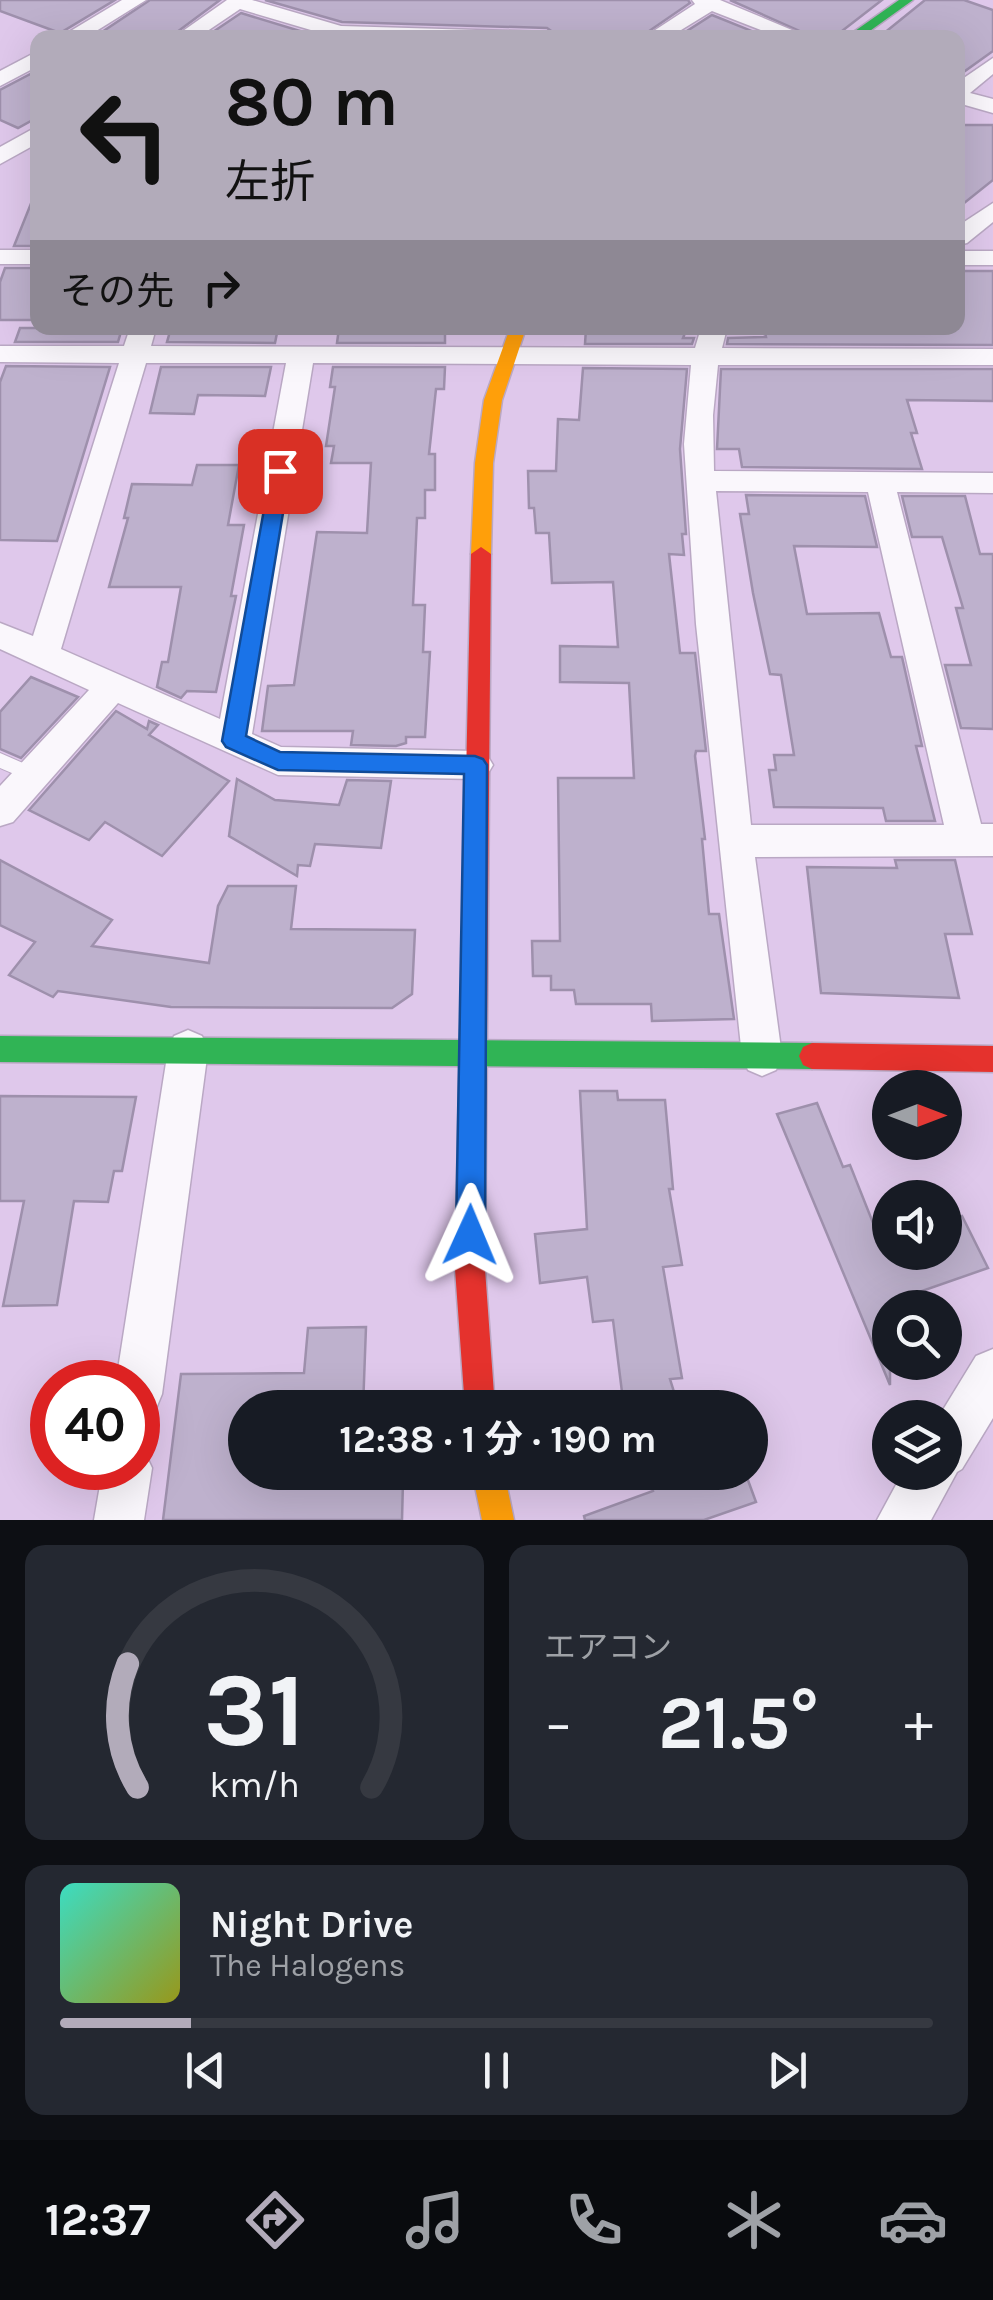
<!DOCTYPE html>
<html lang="ja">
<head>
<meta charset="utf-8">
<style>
  :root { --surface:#171b24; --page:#242831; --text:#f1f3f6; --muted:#9ea1a6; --line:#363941; --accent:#b2abba }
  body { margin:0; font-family:Karla,"Noto Sans JP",sans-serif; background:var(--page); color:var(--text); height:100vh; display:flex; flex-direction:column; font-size:38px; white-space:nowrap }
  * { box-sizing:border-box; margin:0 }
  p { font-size:32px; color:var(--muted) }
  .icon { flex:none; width:55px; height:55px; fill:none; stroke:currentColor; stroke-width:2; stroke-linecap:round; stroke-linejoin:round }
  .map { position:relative; height:1520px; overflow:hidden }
  .details { display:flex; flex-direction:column; gap:25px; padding:25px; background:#0d0f14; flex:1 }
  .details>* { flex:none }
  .top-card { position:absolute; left:30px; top:30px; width:935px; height:305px; border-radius:20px; box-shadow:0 10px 40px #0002; background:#b2abba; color:#111; overflow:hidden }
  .needle { width:65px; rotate:90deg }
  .controls { position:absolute; left:872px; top:1070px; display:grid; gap:20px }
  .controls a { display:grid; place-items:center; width:90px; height:90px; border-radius:50%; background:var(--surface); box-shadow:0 10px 40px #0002; font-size:50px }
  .speed { position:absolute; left:30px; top:1360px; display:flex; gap:20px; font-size:50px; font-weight:700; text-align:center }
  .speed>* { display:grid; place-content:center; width:130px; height:130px; border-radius:50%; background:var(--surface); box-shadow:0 10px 40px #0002; line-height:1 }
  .speed .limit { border:15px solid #d22; background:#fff; color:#111 }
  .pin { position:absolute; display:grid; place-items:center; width:85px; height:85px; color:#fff; margin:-42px; border-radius:20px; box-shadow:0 5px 15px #0006 }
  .me { position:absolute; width:110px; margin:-55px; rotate:1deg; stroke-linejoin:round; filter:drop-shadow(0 0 8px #0008) }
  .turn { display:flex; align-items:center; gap:35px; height:210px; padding:0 30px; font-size:45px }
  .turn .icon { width:130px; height:130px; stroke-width:2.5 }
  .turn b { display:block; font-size:70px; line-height:85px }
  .then { display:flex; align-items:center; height:95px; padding:0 30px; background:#0003; gap:20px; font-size:38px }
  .big { font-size:75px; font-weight:700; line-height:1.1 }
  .details .card { flex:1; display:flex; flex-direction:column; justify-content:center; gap:15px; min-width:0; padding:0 35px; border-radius:20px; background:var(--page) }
  .details .dial { align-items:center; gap:0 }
  .dial svg { height:260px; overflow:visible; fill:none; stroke:var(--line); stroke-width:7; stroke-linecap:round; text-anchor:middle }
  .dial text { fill:var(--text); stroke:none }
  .song { display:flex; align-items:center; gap:30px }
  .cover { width:120px; height:120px; border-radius:15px; background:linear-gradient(135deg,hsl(170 70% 55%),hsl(60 70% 35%)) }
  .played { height:10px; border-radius:5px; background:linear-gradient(90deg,var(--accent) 15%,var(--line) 15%) }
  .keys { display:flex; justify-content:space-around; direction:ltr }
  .heat { display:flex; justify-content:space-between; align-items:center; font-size:55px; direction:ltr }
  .details .tiles { flex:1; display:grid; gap:25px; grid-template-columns:1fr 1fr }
  .card:last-child { grid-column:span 2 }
  .trip { position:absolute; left:228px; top:1390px; width:540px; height:100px; border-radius:50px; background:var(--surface); box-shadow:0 10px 40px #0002; font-weight:700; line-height:100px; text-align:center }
  .menu { display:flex; height:160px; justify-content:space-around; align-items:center; background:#090b0e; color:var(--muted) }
  .menu .icon { width:70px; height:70px }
  .menu .active { color:var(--accent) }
  .menu b { font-size:45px; color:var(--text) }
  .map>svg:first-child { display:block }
  .building { fill:#beb1cd; stroke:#9e90ac; stroke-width:2.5 }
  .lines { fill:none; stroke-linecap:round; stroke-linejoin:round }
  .lane-casing { stroke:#baa8c4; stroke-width:2 }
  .street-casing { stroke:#baa8c4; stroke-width:3 }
  .fast-casing { stroke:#baa8c4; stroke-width:3 }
  .slow-casing { stroke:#baa8c4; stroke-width:3 }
  .jam-casing { stroke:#baa8c4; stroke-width:3 }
  .lane { fill:#faf7fc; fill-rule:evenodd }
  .street { fill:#faf7fc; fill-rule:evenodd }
  .fast { fill:#30b455; fill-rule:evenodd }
  .slow { fill:#ff9f0a; fill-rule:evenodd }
  .jam { fill:#e5322d; fill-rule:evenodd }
  .route { fill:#1a73e8; stroke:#114b97; stroke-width:2.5 }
</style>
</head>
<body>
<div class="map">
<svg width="993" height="1520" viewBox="0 0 993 1520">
  <rect width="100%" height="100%" fill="#dfc8eb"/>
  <g class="building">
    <polygon points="0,0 115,0 60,33 0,11"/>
    <polygon points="150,0 220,0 169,38 93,38"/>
    <polygon points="265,0 688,0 690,3 639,38 561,38 547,28 342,22"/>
    <polygon points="730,0 882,0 833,38 815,38"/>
    <polygon points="925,0 964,0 993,10 993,51 958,76 958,38 878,38"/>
    <polygon points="241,13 323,38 204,38"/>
    <polygon points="712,15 769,38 676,38"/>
    <polygon points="38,70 38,117 18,128 0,120 0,90"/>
    <polygon points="958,125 993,125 993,180 958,208"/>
    <polygon points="36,191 38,246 14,246"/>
    <polygon points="5,268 38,268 38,320 0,320 0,282"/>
    <polygon points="958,271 993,271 993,345 727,344 728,338 766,337 764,328 958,328"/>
    <polygon points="20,328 122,328 118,342 15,342"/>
    <polygon points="171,328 278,328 275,343 167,342"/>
    <polygon points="339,328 445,328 445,343 337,343"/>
    <polygon points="586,328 687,328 683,338 694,338 692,344 585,344"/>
    <polygon points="6,366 110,367 57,541 0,540 0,382"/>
    <polygon points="161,367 271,367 265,396 198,395 194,414 150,413"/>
    <polygon points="333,367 445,367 444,389 436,389 429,454 435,454 435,490 425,490 425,518 417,518 413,605 425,605 423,652 430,652 425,737 406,737 406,743 396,746 351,745 353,731 262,731 268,686 294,685 317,532 367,533 371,463 331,463 334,446 326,446 335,387 330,387"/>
    <polygon points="583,368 687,369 680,449 686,534 682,534 684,555 669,554 680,653 695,653 706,751 696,751 695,756 705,839 702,839 709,914 719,914 734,1019 652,1021 651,1004 576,1004 574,990 551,990 551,976 533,976 532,941 560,941 558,778 634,778 629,683 560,682 560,646 618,647 613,582 552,583 549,533 536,533 534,508 529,508 528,471 556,471 558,419 579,420"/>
    <polygon points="721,369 993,369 993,401 907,400 917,433 911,433 922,469 742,467 739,449 717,449"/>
    <polygon points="197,465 239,465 228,525 244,525 231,596 236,596 216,692 187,691 181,698 157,687 162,662 168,662 181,587 109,587 128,518 124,518 132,484 192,485"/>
    <polygon points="746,495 865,496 877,547 794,546 807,614 879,613 891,657 902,657 922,746 916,746 935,821 886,821 883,808 774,807 769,770 776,770 774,755 794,755 781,675 770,674 753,593 740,514 749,514"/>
    <polygon points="902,496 965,496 980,554 993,554 993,729 961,728 945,665 971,665 956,608 963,608 942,537 912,537"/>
    <polygon points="31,677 78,697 21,758 0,749 0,712"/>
    <polygon points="116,711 147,729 149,721 158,725 149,735 229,781 162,856 105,822 89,840 29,810"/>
    <polygon points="237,779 275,800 339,805 347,780 391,781 381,848 315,844 310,866 298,865 297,876 229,836"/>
    <polygon points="0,860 112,920 92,946 209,963 218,906 228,886 296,886 291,929 415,930 412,994 392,1008 171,1007 58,991 53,997 9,975 35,942 0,925"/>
    <polygon points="895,860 955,860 972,934 945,934 959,998 821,993 807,867 897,868"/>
    <polygon points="580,1091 617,1091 618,1100 665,1100 673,1189 669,1189 682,1265 663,1267 682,1378 670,1379 679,1408 624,1408 613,1320 593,1322 587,1277 540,1283 535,1234 587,1229"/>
    <polygon points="0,1096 136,1097 122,1171 114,1171 108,1202 74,1201 57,1305 3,1306 24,1201 0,1201"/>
    <polygon points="817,1103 843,1167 850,1165 879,1238 890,1235 890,1252 945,1252 945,1220 962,1216 988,1268 919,1292 925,1308 890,1308 890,1385 777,1114"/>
    <polygon points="366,1327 363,1408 245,1408 245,1472 360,1472 359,1481 403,1481 402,1520 163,1520 181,1374 304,1373 308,1328"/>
    <polygon points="648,1472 745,1472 756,1502 704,1520 585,1520 584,1516 653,1491"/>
  </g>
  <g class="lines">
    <defs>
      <polygon id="lane" points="0,753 39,770 42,775 39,780 33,782 0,768"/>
      <g id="street">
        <polygon points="122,0 146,0 85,38 59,38"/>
        <polygon points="227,0 252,0 341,26 547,32 557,38 338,38 240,9 197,38 173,38"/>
        <polygon points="692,0 720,0 811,38 781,38 712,11 668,38 643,38 695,4"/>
        <polygon points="38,51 38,66 0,86 0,71"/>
        <polygon points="993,58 993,74 970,93 993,99 993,113 958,103 958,82"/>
        <polygon points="38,126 38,143 0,164 0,147"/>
        <polygon points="993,203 993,222 967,243 958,245 958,226"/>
        <rect x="0" y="250" width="38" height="14"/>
        <rect x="958" y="251" width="35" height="14"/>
        <path d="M 130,328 L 156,328 L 151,346 L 695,348 L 701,328 L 727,328 L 722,348 L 993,349 L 993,365 L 718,365 L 713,415 L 714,471 L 993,473 L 993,493 L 897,492 L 981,824 L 993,824 L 993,856 L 755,857 L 782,1056 L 776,1070 L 762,1076 L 748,1070 L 742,1056 L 696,624 L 684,444 L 691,365 L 313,363 L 252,734 L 281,747 L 475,751 L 487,755 L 493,765 L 487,775 L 475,779 L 278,775 L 118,703 L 13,822 L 0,826 L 0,786 L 89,690 L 0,649 L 0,623 L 33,636 L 119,363 L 0,362 L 0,346 L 124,346 ZM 146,363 L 286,363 L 220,719 L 61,649 ZM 716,491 L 868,492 L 944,825 L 751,825 Z"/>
        <polygon points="188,1030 202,1036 208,1050 162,1394 155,1411 138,1418 138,1382 116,1382 168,1050 174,1036"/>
        <polygon points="993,1349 993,1418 962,1469 957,1472 931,1520 877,1520 903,1472 945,1472 945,1418 938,1418 976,1356"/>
        <polygon points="138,1448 144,1451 152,1468 144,1520 94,1520 103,1468 138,1468"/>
      </g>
      <g id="fast">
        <polygon points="899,0 913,0 860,38 845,38"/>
        <polygon points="0,1036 812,1043 821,1047 825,1056 821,1065 812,1069 0,1062"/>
      </g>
      <g id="slow">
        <polygon points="510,328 526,328 502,400 493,463 491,554 481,561 471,554 475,463 484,400"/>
        <polygon points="472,1472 504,1472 514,1520 482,1520"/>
      </g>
      <g id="jam">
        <polygon points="481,547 491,554 485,1269 495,1408 465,1408 455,1269 471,554"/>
        <polygon points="812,1043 993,1046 993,1072 812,1069 803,1065 799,1056 803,1047"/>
      </g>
    </defs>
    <use href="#lane" class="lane-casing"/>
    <use href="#street" class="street-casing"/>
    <use href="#fast" class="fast-casing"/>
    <use href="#slow" class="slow-casing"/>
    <use href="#jam" class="jam-casing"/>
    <use href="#lane" class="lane"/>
    <use href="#street" class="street"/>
    <use href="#fast" class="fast"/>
    <use href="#slow" class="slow"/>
    <use href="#jam" class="jam"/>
  </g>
  <polygon class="route" points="280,464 290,471 246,736 280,752 475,756 483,759 487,765 485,1235 481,1245 470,1249 460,1245 456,1235 464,774 278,770 226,747 222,741 271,471"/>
</svg>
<div class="controls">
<a><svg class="needle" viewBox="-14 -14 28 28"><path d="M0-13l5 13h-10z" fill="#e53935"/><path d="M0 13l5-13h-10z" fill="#9ea1a6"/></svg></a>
<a><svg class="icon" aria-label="sound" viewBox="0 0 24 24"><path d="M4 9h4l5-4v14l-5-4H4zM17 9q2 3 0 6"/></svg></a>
<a><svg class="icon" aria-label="search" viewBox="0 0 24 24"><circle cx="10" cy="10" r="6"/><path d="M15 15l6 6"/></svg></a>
<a><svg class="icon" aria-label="layers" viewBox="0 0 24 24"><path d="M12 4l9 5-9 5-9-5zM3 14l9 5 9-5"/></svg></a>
</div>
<div class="speed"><div class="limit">40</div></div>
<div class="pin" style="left:280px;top:471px;background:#d93025"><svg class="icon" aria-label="arrive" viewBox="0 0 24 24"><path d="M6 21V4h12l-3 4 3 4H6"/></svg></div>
<svg class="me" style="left:470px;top:1235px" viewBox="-20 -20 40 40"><path d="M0-17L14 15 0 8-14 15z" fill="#1a73e8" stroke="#fff" stroke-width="4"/></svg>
<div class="trip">12:38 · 1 分 · 190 m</div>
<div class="top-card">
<div class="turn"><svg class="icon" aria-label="left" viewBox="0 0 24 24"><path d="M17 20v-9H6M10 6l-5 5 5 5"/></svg><div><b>80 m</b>左折</div></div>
<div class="then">その先<svg class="icon" aria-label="right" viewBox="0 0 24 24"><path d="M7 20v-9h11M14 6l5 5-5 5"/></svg></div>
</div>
</div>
<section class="details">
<div class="tiles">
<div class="card dial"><svg viewBox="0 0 100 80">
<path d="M14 69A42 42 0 1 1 86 69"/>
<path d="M14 69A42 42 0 0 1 11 31" stroke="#b2abba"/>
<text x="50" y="56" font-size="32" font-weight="700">31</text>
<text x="50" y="72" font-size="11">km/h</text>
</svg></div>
<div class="card"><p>エアコン</p>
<div class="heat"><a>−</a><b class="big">21.5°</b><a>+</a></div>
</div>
<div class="card">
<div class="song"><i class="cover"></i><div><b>Night Drive</b><p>The Halogens</p></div></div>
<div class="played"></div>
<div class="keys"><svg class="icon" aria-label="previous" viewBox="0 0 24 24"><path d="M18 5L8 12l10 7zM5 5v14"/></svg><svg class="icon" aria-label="pause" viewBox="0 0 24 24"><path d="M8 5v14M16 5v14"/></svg><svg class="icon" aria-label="next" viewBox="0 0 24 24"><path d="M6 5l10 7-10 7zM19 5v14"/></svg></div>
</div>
</div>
</section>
<nav class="menu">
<b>12:37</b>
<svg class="icon active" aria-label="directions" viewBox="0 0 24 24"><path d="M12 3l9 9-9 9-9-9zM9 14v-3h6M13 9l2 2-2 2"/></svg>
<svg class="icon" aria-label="music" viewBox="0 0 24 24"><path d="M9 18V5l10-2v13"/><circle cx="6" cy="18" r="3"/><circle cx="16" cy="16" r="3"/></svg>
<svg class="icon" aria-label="phone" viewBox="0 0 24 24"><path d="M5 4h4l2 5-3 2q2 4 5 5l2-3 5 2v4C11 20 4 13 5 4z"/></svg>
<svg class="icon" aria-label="climate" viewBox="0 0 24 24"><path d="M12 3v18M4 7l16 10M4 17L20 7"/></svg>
<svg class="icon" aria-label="car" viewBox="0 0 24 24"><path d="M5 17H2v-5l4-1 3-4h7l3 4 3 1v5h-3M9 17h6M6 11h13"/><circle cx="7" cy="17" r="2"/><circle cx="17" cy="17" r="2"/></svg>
</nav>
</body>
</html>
